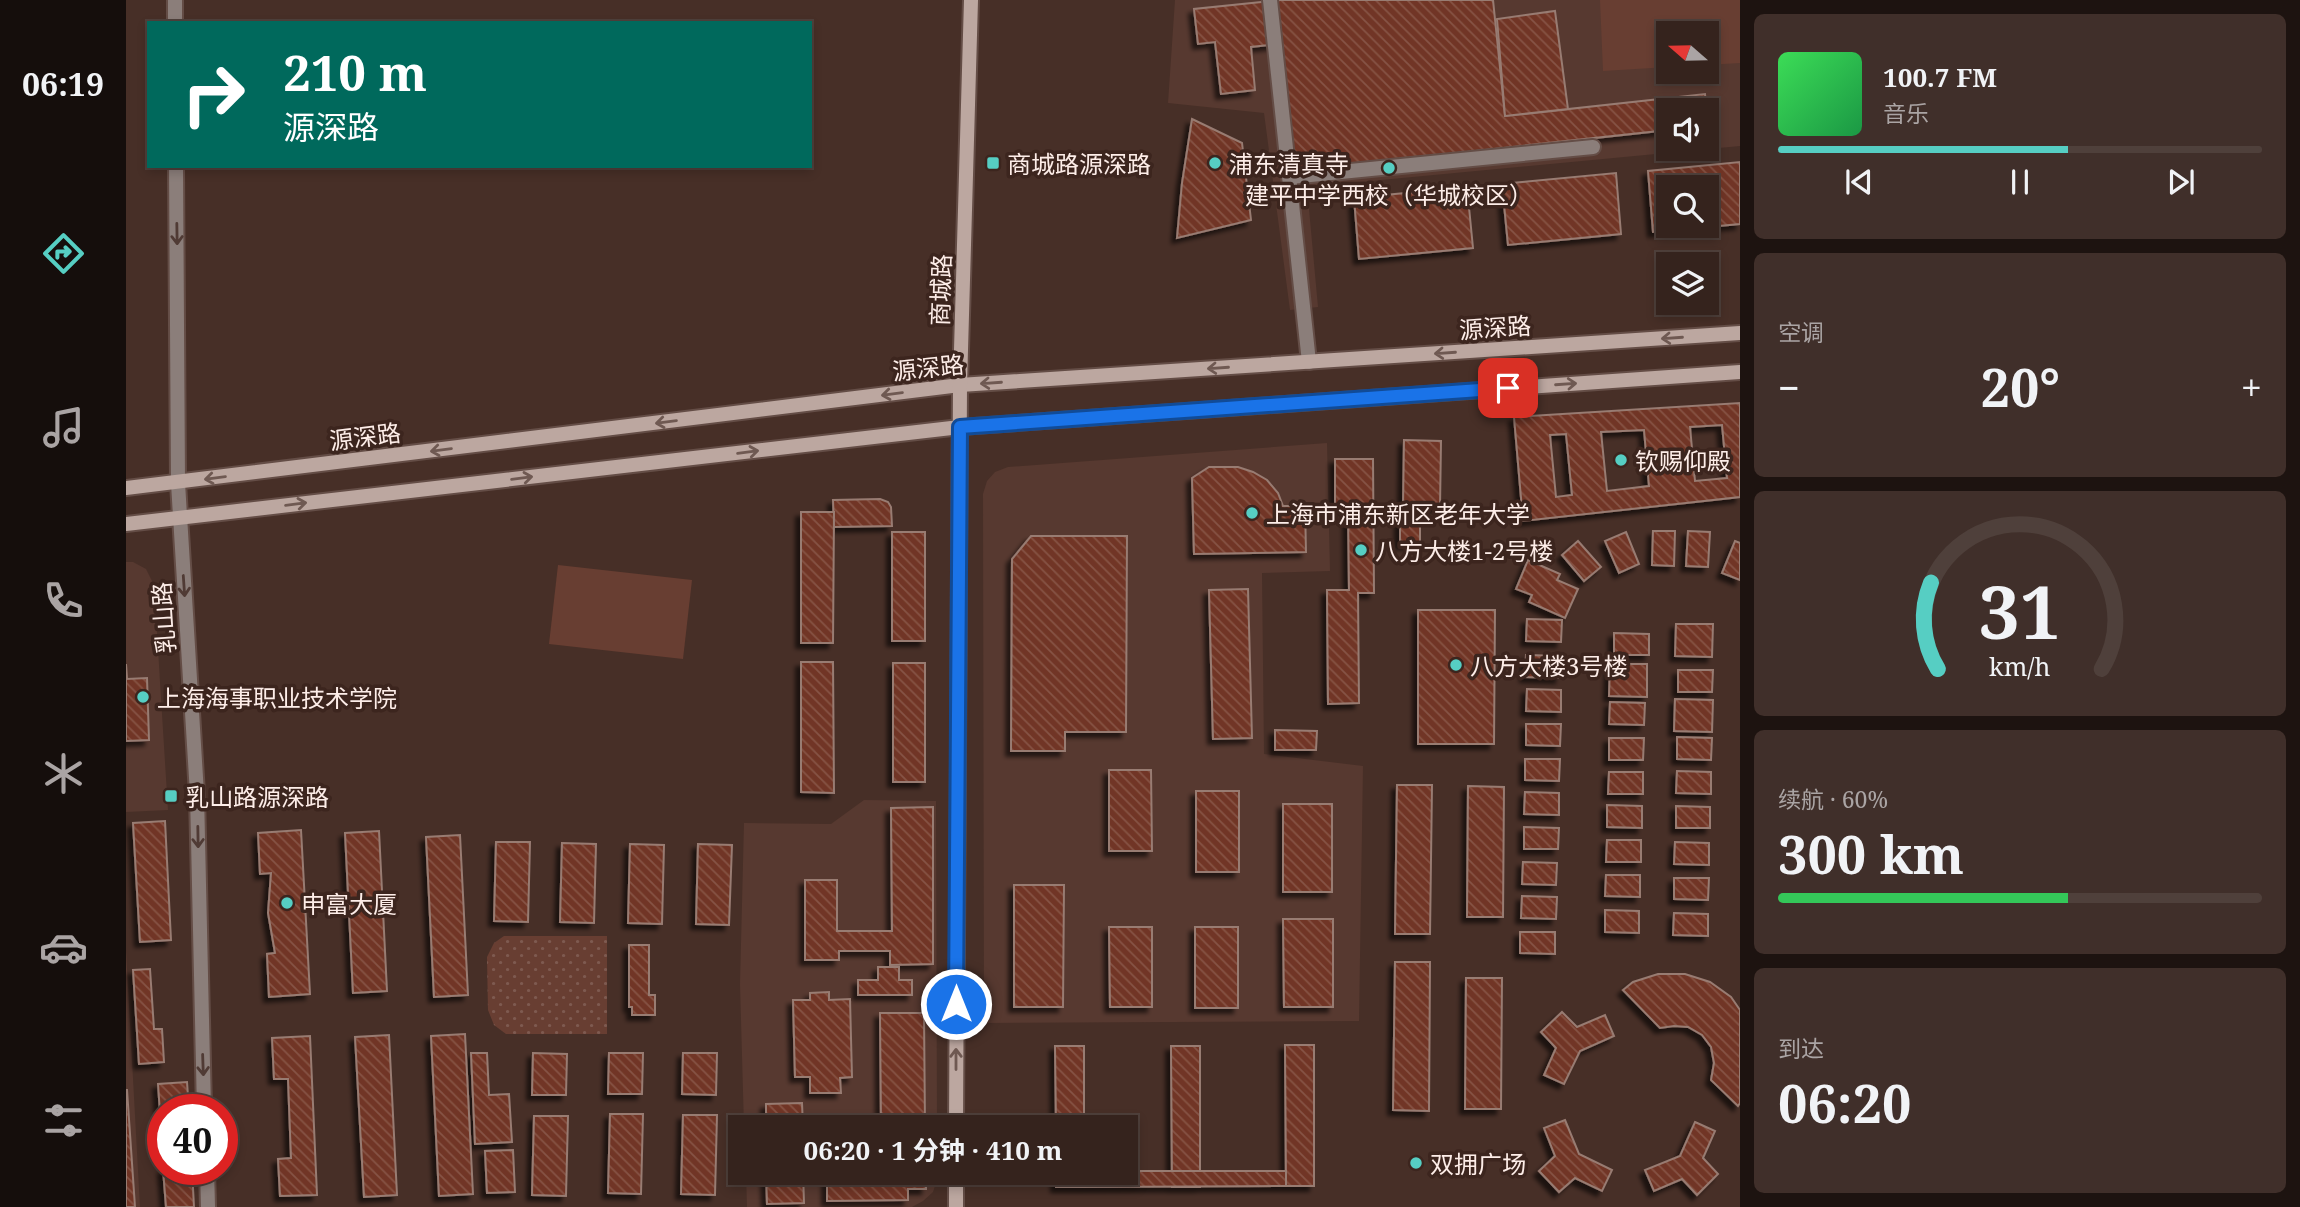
<!DOCTYPE html>
<html lang="zh">
<head>
<meta charset="utf-8">
<style>
  :root { --surface:#35231d; --page:#402f2a; --text:#f1f3f6; --muted:#aaa4a4; --line:#4f403b; --accent:#56cec3 }
  body { margin:0; font-family:"Noto Serif","Noto Sans SC",serif; background:var(--page); color:var(--text); height:100vh; display:flex; flex-direction:column; font-size:26px; white-space:nowrap }
  * { box-sizing:border-box; margin:0 }
  p { font-size:23px; color:var(--muted) }
  .icon { flex:none; width:38px; height:38px; fill:none; stroke:currentColor; stroke-width:2; stroke-linecap:round; stroke-linejoin:round }
  .map { position:relative; flex:1; overflow:hidden }
  .sheet { display:flex; flex-direction:column; gap:14px; padding:14px; background:#1d1310; width:560px }
  .sheet>* { flex:none }
  .top-card { position:absolute; left:21px; top:21px; width:665px; height:147px; border-radius:0px; box-shadow:0 4px 10px #0003,0 0 0 2px var(--line); background:#00695c; color:#fff; overflow:hidden }
  .needle { width:46px; rotate:290deg }
  .fabs { position:absolute; left:1530px; top:21px; display:grid; gap:14px }
  .fabs a { display:grid; place-items:center; width:63px; height:63px; border-radius:0px; background:var(--surface); box-shadow:0 4px 10px #0003,0 0 0 2px var(--line); font-size:35px }
  .speed { position:absolute; left:21px; top:1094px; display:flex; gap:14px; font-size:35px; font-weight:700; text-align:center }
  .speed>* { display:grid; place-content:center; width:91px; height:91px; border-radius:50%; background:var(--surface); box-shadow:0 4px 10px #0003,0 0 0 2px var(--line); line-height:1 }
  .speed .limit { border:10px solid #d22; background:#fff; color:#111 }
  .pin { position:absolute; display:grid; place-items:center; width:60px; height:60px; color:#fff; margin:-30px; border-radius:14px; box-shadow:0 4px 10px #0006 }
  .me { position:absolute; width:77px; margin:-38px; rotate:0deg; stroke-linejoin:round; filter:drop-shadow(0 0 5px #0008) }
  .turn { display:flex; align-items:center; gap:24px; height:147px; padding:0 21px; font-size:32px }
  .turn .icon { width:91px; height:91px; stroke-width:2.5 }
  .turn b { display:block; font-size:49px; line-height:60px }
  .big { font-size:52px; font-weight:700; line-height:1.1 }
  .sheet .card { flex:1; display:flex; flex-direction:column; justify-content:center; gap:10px; min-width:0; padding:0 24px; border-radius:10px; background:var(--page) }
  .sheet .dial { align-items:center; gap:0 }
  .dial svg { height:182px; overflow:visible; fill:none; stroke:var(--line); stroke-width:7; stroke-linecap:round; text-anchor:middle }
  .dial text { fill:var(--text); stroke:none }
  .song { display:flex; align-items:center; gap:21px }
  .cover { width:84px; height:84px; border-radius:10px; background:linear-gradient(135deg,hsl(130 70% 55%),hsl(140 70% 35%)) }
  .played { height:7px; border-radius:4px; background:linear-gradient(90deg,var(--accent) 60%,var(--line) 60%) }
  .keys { display:flex; justify-content:space-around; direction:ltr }
  .heat { display:flex; justify-content:space-between; align-items:center; font-size:38px; direction:ltr }
  .charge { height:10px; border-radius:5px; background:linear-gradient(90deg,#34c759 60%,var(--line) 0) }
  .trip { position:absolute; left:602px; top:1115px; width:410px; height:70px; border-radius:0px; background:var(--surface); box-shadow:0 4px 10px #0003,0 0 0 2px var(--line); font-weight:700; line-height:70px; text-align:center }
  main { display:flex; flex:1; min-height:0 }
  .menu { display:flex; flex-direction:column; width:126px; justify-content:space-around; align-items:center; background:#150e0c; color:var(--muted) }
  .menu .icon { width:49px; height:49px }
  .menu .current { color:var(--accent) }
  .menu b { font-size:32px; color:var(--text) }
  .map>svg:first-child { display:block }
  .built { fill:#573930; fill-rule:evenodd }
  .grass { fill:url(#grass-dots) }
  .pitch { fill:#683e32 }
  .building { fill:url(#building-back-hatch); stroke:#987b72; stroke-width:2; fill-rule:evenodd; filter:url(#shadow) }
  .lines { fill:none; stroke-linecap:round; stroke-linejoin:round }
  .street-casing { stroke:#644d46; stroke-width:18 }
  .secondary-casing { stroke:#644d46; stroke-width:18 }
  .street { stroke:#8b7e7a; stroke-width:14 }
  .secondary { stroke:#bca7a0; stroke-width:14 }
  .oneway { stroke:#503b35 }
  .oneway2 { stroke:#6f5952 }
  .route-casing { stroke:#114b97; stroke-width:18 }
  .route { stroke:#1a73e8; stroke-width:12 }
  .poi-dot { fill:#56cec3; stroke:#3c251e; stroke-width:2.5 }
  .labels { text-anchor:middle; dominant-baseline:central; stroke-width:7; stroke-linejoin:round; paint-order:stroke }
  .poi-label { font-size:24px; fill:#fdede8; stroke:#3c251e; text-anchor:start }
  .street-label { font-size:24px; fill:#fdede8; stroke:#3c251e }
</style>
</head>
<body>
<main>
<nav class="menu">
<b>06:19</b>
<svg class="icon current" aria-label="directions" viewBox="0 0 24 24"><path d="M12 3l9 9-9 9-9-9zM9 14v-3h6M13 9l2 2-2 2"/></svg>
<svg class="icon" aria-label="music" viewBox="0 0 24 24"><path d="M9 18V5l10-2v13"/><circle cx="6" cy="18" r="3"/><circle cx="16" cy="16" r="3"/></svg>
<svg class="icon" aria-label="phone" viewBox="0 0 24 24"><path d="M5 4h4l2 5-3 2q2 4 5 5l2-3 5 2v4C11 20 4 13 5 4z"/></svg>
<svg class="icon" aria-label="climate" viewBox="0 0 24 24"><path d="M12 3v18M4 7l16 10M4 17L20 7"/></svg>
<svg class="icon" aria-label="car" viewBox="0 0 24 24"><path d="M5 17H2v-5l4-1 3-4h7l3 4 3 1v5h-3M9 17h6M6 11h13"/><circle cx="7" cy="17" r="2"/><circle cx="17" cy="17" r="2"/></svg>
<svg class="icon" aria-label="filters" viewBox="0 0 24 24"><path d="M4 7h16M4 17h16"/><circle cx="9" cy="7" r="2"/><circle cx="15" cy="17" r="2"/></svg>
</nav>
<div class="map">
<svg width="1614" height="1207" viewBox="0 0 1614 1207">
  <defs>
    <pattern id="grass-dots" width="8" height="8" patternUnits="userSpaceOnUse" patternTransform="scale(1.75)"><rect width="8" height="8" fill="#683e32"/><path d="M2 2h.1M6 6h.1" fill="none" stroke="#7e5a50" stroke-width="1.8" stroke-linecap="round"/></pattern>
    <pattern id="building-back-hatch" width="6" height="6" patternUnits="userSpaceOnUse" patternTransform="scale(1.75)"><rect width="6" height="6" fill="#713625"/><path d="M-1 5l2 2M0 0l6 6M5-1l2 2" fill="none" stroke="#865345"/></pattern>
    <filter id="shadow"><feDropShadow dx="-5" dy="5" stdDeviation="2" flood-color="#0009"/></filter>
  </defs>
  <rect width="100%" height="100%" fill="#472f27"/>
  <g class="built">
    <path d="M 1049,0 L 1614,0 L 1614,146 L 1181,187 L 1192,307 L 1164,310 L 1138,113 L 1042,103 ZM 1542,33 L 1580,33 L 1580,72 L 1542,72 ZM 1542,110 L 1580,110 L 1580,149 L 1542,149 Z"/>
    <polygon points="1201,443 1204,571 1136,573 1138,754 1237,766 1233,1021 858,1023 857,494 861,481 869,472 882,467"/>
    <polygon points="0,562 7,562 20,569 28,585 42,810 0,812"/>
    <polygon points="738,800 810,801 811,1127 618,1127 614,984 618,823 705,824"/>
    <polygon points="0,944 0,950 14,1207 0,1207"/>
    <polygon points="811,1172 811,1180 807,1192 797,1201 786,1207 621,1207 620,1173"/>
  </g>
  <polygon class="grass" points="378,936 481,936 481,1034 380,1034 368,1025 362,1010 361,957 368,943"/>
  <g class="pitch">
    <polygon points="1474,0 1614,0 1614,63 1580,65 1580,33 1542,33 1542,67 1477,71"/>
    <polygon points="432,565 566,580 557,659 423,644"/>
  </g>
  <g class="building">
    <polygon points="1155,0 1367,0 1379,116 1579,94 1582,126 1580,126 1580,110 1542,110 1542,130 1165,171 1152,44 1125,47 1129,90 1095,94 1089,42 1072,44 1068,9"/>
    <polygon points="1429,11 1442,109 1379,116 1371,19"/>
    <polygon points="1066,119 1116,143 1125,220 1051,238 1056,183"/>
    <path d="M 1614,162 L 1614,224 L 1527,232 L 1522,171 ZM 1542,187 L 1580,187 L 1580,226 L 1542,226 Z"/>
    <polygon points="1490,173 1495,234 1382,245 1376,184"/>
    <polygon points="1341,187 1347,248 1233,259 1228,198"/>
    <path d="M 1614,403 L 1614,497 L 1397,521 L 1388,417 ZM 1596,425 L 1601,478 L 1569,481 L 1564,427 ZM 1518,430 L 1523,486 L 1481,491 L 1475,432 ZM 1440,434 L 1446,495 L 1430,497 L 1424,435 Z"/>
    <polygon points="1278,440 1315,441 1314,507 1277,506"/>
    <polygon points="1209,459 1247,459 1248,593 1232,593 1233,703 1202,704 1201,590 1223,590 1222,509 1209,509"/>
    <polygon points="1083,467 1112,467 1127,472 1141,480 1152,493 1157,506 1179,506 1180,552 1068,554 1066,478"/>
    <polygon points="754,499 762,502 765,507 766,526 708,527 707,500"/>
    <polygon points="675,512 708,512 707,643 675,643"/>
    <rect x="1274" y="514" width="20" height="30"/>
    <polygon points="1527,531 1549,531 1548,566 1526,565"/>
    <polygon points="1562,531 1584,532 1582,567 1560,566"/>
    <rect x="766" y="532" width="33" height="109"/>
    <polygon points="1500,532 1513,564 1493,573 1479,541"/>
    <polygon points="905,536 1001,536 1000,732 939,732 939,751 885,751 886,559"/>
    <polygon points="1452,541 1475,567 1458,581 1436,555"/>
    <polygon points="1609,541 1614,543 1614,580 1596,573"/>
    <polygon points="1402,560 1434,574 1431,580 1452,589 1439,618 1403,602 1406,595 1390,589"/>
    <polygon points="1122,589 1126,738 1087,739 1083,590"/>
    <polygon points="1292,610 1369,610 1368,744 1292,744"/>
    <polygon points="1401,619 1436,620 1435,642 1400,641"/>
    <polygon points="1550,624 1587,624 1586,657 1549,656"/>
    <polygon points="1488,633 1523,634 1523,655 1488,655"/>
    <polygon points="1400,655 1435,656 1434,678 1399,677"/>
    <polygon points="675,662 707,662 708,793 675,792"/>
    <rect x="767" y="663" width="32" height="119"/>
    <polygon points="0,664 1,679 21,678 23,740 0,741"/>
    <polygon points="1484,664 1521,664 1521,697 1483,696"/>
    <polygon points="1552,670 1587,670 1586,692 1552,692"/>
    <polygon points="1401,689 1435,690 1435,712 1400,711"/>
    <polygon points="1549,699 1587,700 1586,732 1548,731"/>
    <polygon points="1484,702 1519,703 1518,725 1483,724"/>
    <polygon points="1400,724 1435,724 1434,746 1400,745"/>
    <polygon points="1149,730 1191,731 1190,750 1149,750"/>
    <polygon points="1551,737 1586,738 1585,760 1551,759"/>
    <polygon points="1483,738 1518,738 1517,760 1483,760"/>
    <polygon points="1399,759 1434,759 1433,781 1399,780"/>
    <polygon points="983,770 1025,770 1026,851 983,851"/>
    <polygon points="1551,771 1585,772 1585,794 1550,793"/>
    <polygon points="1483,772 1517,772 1517,794 1482,794"/>
    <polygon points="1271,785 1306,785 1304,934 1269,934"/>
    <polygon points="1342,786 1378,787 1377,917 1341,917"/>
    <rect x="1070" y="791" width="43" height="81"/>
    <polygon points="1399,792 1433,793 1433,815 1398,814"/>
    <rect x="1157" y="804" width="49" height="88"/>
    <polygon points="1481,805 1516,806 1516,828 1481,827"/>
    <polygon points="1550,806 1584,807 1584,828 1550,828"/>
    <polygon points="807,807 807,964 764,965 764,951 713,951 713,960 679,960 679,880 711,880 711,931 766,931 765,808"/>
    <polygon points="39,821 45,940 14,942 7,823"/>
    <polygon points="1398,827 1433,828 1432,849 1398,849"/>
    <polygon points="175,830 184,994 143,997 141,954 149,953 142,913 145,873 134,874 132,833"/>
    <polygon points="253,831 261,991 227,993 219,833"/>
    <polygon points="334,835 342,995 308,997 300,837"/>
    <polygon points="1481,840 1515,840 1515,862 1480,862"/>
    <polygon points="370,842 404,842 402,922 368,921"/>
    <polygon points="1549,842 1583,843 1583,865 1548,864"/>
    <polygon points="436,843 470,844 468,923 434,922"/>
    <polygon points="504,844 538,845 536,924 502,923"/>
    <polygon points="572,844 606,845 603,925 570,924"/>
    <polygon points="1397,862 1431,863 1430,885 1396,884"/>
    <polygon points="1480,875 1514,875 1514,897 1479,896"/>
    <polygon points="1548,878 1583,878 1582,900 1548,899"/>
    <polygon points="888,885 938,885 937,1007 888,1007"/>
    <polygon points="1396,896 1431,897 1430,919 1395,918"/>
    <polygon points="1479,910 1513,911 1513,933 1479,932"/>
    <polygon points="1548,913 1582,914 1582,936 1547,935"/>
    <polygon points="1157,919 1207,919 1207,1007 1158,1007"/>
    <polygon points="983,927 1026,927 1026,1007 984,1007"/>
    <rect x="1069" y="927" width="43" height="81"/>
    <polygon points="1394,932 1429,932 1429,954 1394,953"/>
    <polygon points="503,945 523,945 523,995 529,995 529,1015 506,1015 506,1007 503,1007"/>
    <polygon points="1269,962 1304,962 1303,1111 1267,1110"/>
    <polygon points="752,967 773,967 773,980 786,980 786,995 732,995 732,980 752,980"/>
    <polygon points="24,969 28,1029 36,1029 38,1062 13,1064 7,970"/>
    <polygon points="1532,974 1559,974 1584,982 1605,997 1614,1010 1614,1103 1612,1106 1585,1080 1588,1063 1585,1047 1576,1035 1562,1027 1548,1026 1534,1028 1497,990 1507,982"/>
    <polygon points="1340,978 1376,978 1375,1109 1339,1109"/>
    <polygon points="703,992 703,1000 724,999 726,1077 714,1078 715,1093 684,1093 684,1077 669,1077 667,1000 684,1000 684,993"/>
    <polygon points="1436,1012 1451,1027 1479,1015 1488,1036 1454,1051 1438,1084 1418,1075 1430,1048 1415,1032"/>
    <polygon points="754,1013 798,1013 799,1127 755,1127"/>
    <polygon points="339,1034 347,1194 313,1196 305,1036"/>
    <polygon points="263,1035 271,1195 238,1197 229,1037"/>
    <polygon points="184,1036 191,1195 154,1196 152,1159 165,1158 162,1079 148,1079 146,1038"/>
    <polygon points="1159,1045 1188,1045 1188,1186 1160,1186"/>
    <polygon points="929,1046 958,1046 958,1127 930,1127"/>
    <polygon points="1045,1046 1074,1046 1074,1187 1046,1187"/>
    <polygon points="345,1053 361,1053 363,1095 383,1094 386,1142 349,1144"/>
    <polygon points="407,1053 441,1054 440,1095 406,1095"/>
    <polygon points="483,1053 517,1053 516,1094 482,1094"/>
    <polygon points="557,1053 591,1053 590,1095 556,1094"/>
    <polygon points="61,1082 63,1110 37,1110 37,1157 32,1084"/>
    <polygon points="0,1090 1,1090 9,1207 0,1207"/>
    <polygon points="676,1103 677,1127 640,1127 640,1104"/>
    <polygon points="484,1114 517,1114 515,1194 482,1193"/>
    <polygon points="557,1115 591,1115 589,1195 555,1194"/>
    <polygon points="408,1116 442,1116 440,1196 406,1195"/>
    <polygon points="1439,1120 1453,1154 1486,1170 1476,1191 1449,1178 1433,1192 1413,1171 1429,1156 1418,1128"/>
    <polygon points="1569,1122 1589,1131 1577,1158 1592,1174 1571,1195 1556,1179 1528,1191 1519,1170 1554,1156"/>
    <polygon points="387,1150 389,1192 361,1193 359,1151"/>
    <polygon points="37,1169 66,1169 68,1207 40,1207"/>
    <polygon points="999,1171 1160,1171 1160,1186 959,1187 959,1172"/>
    <polygon points="640,1172 677,1172 678,1203 641,1204"/>
    <polygon points="701,1172 800,1172 800,1189 782,1189 782,1200 701,1201"/>
    <rect x="930" y="1172" width="29" height="15"/>
  </g>
  <g class="lines">
    <defs>
      <g id="street">
        <polyline points="49,0 49,23"/>
        <polyline points="1144,0 1183,362"/>
        <polyline points="50,166 52,483 71,794 78,1110"/>
        <polyline points="1164,177 1467,147"/>
        <polyline points="81,1169 82,1207"/>
      </g>
      <g id="secondary">
        <polyline points="0,488 834,385 1614,333"/>
        <polyline points="0,524 834,427 1614,372"/>
        <polyline points="830,1127 834,385 845,0"/>
        <polyline points="830,1207 830,1172"/>
      </g>
    </defs>
    <use href="#street" class="street-casing"/>
    <use href="#secondary" class="secondary-casing"/>
    <use href="#street" class="street"/>
    <use href="#secondary" class="secondary"/>
  </g>
  <defs><path id="oneway-shaft" d="M-6 0H5M1.5-3L5.5 0L1.5 3" fill="none" stroke-width="1.6" stroke-linecap="round" stroke-linejoin="round" transform="scale(1.75)"/></defs>
  <g class="oneway">
    <use href="#oneway-shaft" transform="translate(51 234) rotate(89)"/>
    <use href="#oneway-shaft" transform="translate(58 586) rotate(86)"/>
    <use href="#oneway-shaft" transform="translate(72 837) rotate(89)"/>
    <use href="#oneway-shaft" transform="translate(77 1065) rotate(88)"/>
  </g>
  <g class="oneway2">
    <use href="#oneway-shaft" transform="translate(1546 338) rotate(176)"/>
    <use href="#oneway-shaft" transform="translate(1319 353) rotate(176)"/>
    <use href="#oneway-shaft" transform="translate(1092 368) rotate(176)"/>
    <use href="#oneway-shaft" transform="translate(865 383) rotate(176)"/>
    <use href="#oneway-shaft" transform="translate(1440 384) rotate(-4)"/>
    <use href="#oneway-shaft" transform="translate(766 394) rotate(173)"/>
    <use href="#oneway-shaft" transform="translate(540 422) rotate(173)"/>
    <use href="#oneway-shaft" transform="translate(315 450) rotate(173)"/>
    <use href="#oneway-shaft" transform="translate(622 452) rotate(-7)"/>
    <use href="#oneway-shaft" transform="translate(89 478) rotate(173)"/>
    <use href="#oneway-shaft" transform="translate(396 478) rotate(-7)"/>
    <use href="#oneway-shaft" transform="translate(170 504) rotate(-7)"/>
    <use href="#oneway-shaft" transform="translate(830 1059) rotate(-90)"/>
  </g>
  <g class="lines">
    <defs>
      <polyline id="route" points="830,1004 834,427 1382,388"/>
    </defs>
    <use href="#route" class="route-casing"/>
    <use href="#route" class="route"/>
  </g>
  <g class="poi-dot">
    <rect x="860" y="156" width="14" height="14" rx="3.5"/>
    <circle cx="1089" cy="163" r="7"/>
    <circle cx="1263" cy="168" r="7"/>
    <circle cx="1495" cy="460" r="7"/>
    <circle cx="1126" cy="513" r="7"/>
    <circle cx="1235" cy="550" r="7"/>
    <circle cx="1330" cy="665" r="7"/>
    <circle cx="17" cy="697" r="7"/>
    <rect x="38" y="789" width="14" height="14" rx="3.5"/>
    <circle cx="161" cy="903" r="7"/>
    <circle cx="1290" cy="1163" r="7"/>
  </g>
  <g class="labels">
    <g class="poi-label">
      <text x="881" y="163">商城路源深路</text>
      <text x="1103" y="163">浦东清真寺</text>
      <text x="1263" y="194" text-anchor="middle">建平中学西校（华城校区）</text>
      <text x="1509" y="460">钦赐仰殿</text>
      <text x="1140" y="513">上海市浦东新区老年大学</text>
      <text x="1249" y="550">八方大楼1-2号楼</text>
      <text x="1344" y="665">八方大楼3号楼</text>
      <text x="31" y="697">上海海事职业技术学院</text>
      <text x="59" y="796">乳山路源深路</text>
      <text x="175" y="903">申富大厦</text>
      <text x="1304" y="1163">双拥广场</text>
    </g>
    <g class="street-label">
      <text transform="translate(814 290) rotate(-88)">商城路</text>
      <text transform="translate(1369 327) rotate(-4)">源深路</text>
      <text transform="translate(802 367) rotate(-6)">源深路</text>
      <text transform="translate(239 436) rotate(-7)">源深路</text>
      <text transform="translate(37 618) rotate(-94)">乳山路</text>
    </g>
  </g>
</svg>
<div class="fabs">
<a><svg class="needle" viewBox="-14 -14 28 28"><path d="M0-13l5 13h-10z" fill="#e53935"/><path d="M0 13l5-13h-10z" fill="#aaa4a4"/></svg></a>
<a><svg class="icon" aria-label="sound" viewBox="0 0 24 24"><path d="M4 9h4l5-4v14l-5-4H4zM17 9q2 3 0 6"/></svg></a>
<a><svg class="icon" aria-label="search" viewBox="0 0 24 24"><circle cx="10" cy="10" r="6"/><path d="M15 15l6 6"/></svg></a>
<a><svg class="icon" aria-label="layers" viewBox="0 0 24 24"><path d="M12 4l9 5-9 5-9-5zM3 14l9 5 9-5"/></svg></a>
</div>
<div class="speed"><div class="limit">40</div></div>
<div class="pin" style="left:1382px;top:388px;background:#d93025"><svg class="icon" aria-label="arrive" viewBox="0 0 24 24"><path d="M6 21V4h12l-3 4 3 4H6"/></svg></div>
<svg class="me" style="left:830px;top:1004px" viewBox="-20 -20 40 40"><circle r="17" fill="#1a73e8" stroke="#fff" stroke-width="3"/><path d="M0-11L8 9 0 5-8 9z" fill="#fff"/></svg>
<div class="trip">06:20 · 1 分钟 · 410 m</div>
<div class="top-card">
<div class="turn"><svg class="icon" aria-label="right" viewBox="0 0 24 24"><path d="M7 20v-9h11M14 6l5 5-5 5"/></svg><div><b>210 m</b>源深路</div></div>
</div>
</div>
<section class="sheet">
<div class="card">
<div class="song"><i class="cover"></i><div><b>100.7 FM</b><p>音乐</p></div></div>
<div class="played"></div>
<div class="keys"><svg class="icon" aria-label="previous" viewBox="0 0 24 24"><path d="M18 5L8 12l10 7zM5 5v14"/></svg><svg class="icon" aria-label="pause" viewBox="0 0 24 24"><path d="M8 5v14M16 5v14"/></svg><svg class="icon" aria-label="next" viewBox="0 0 24 24"><path d="M6 5l10 7-10 7zM19 5v14"/></svg></div>
</div>
<div class="card"><p>空调</p>
<div class="heat"><a>−</a><b class="big">20°</b><a>+</a></div>
</div>
<div class="card dial"><svg viewBox="0 0 100 80">
<path d="M14 69A42 42 0 1 1 86 69"/>
<path d="M14 69A42 42 0 0 1 11 31" stroke="#56cec3"/>
<text x="50" y="56" font-size="32" font-weight="700">31</text>
<text x="50" y="72" font-size="11">km/h</text>
</svg></div>
<div class="card"><p>续航 · 60%</p><b class="big">300 km</b><div class="charge"></div></div>
<div class="card"><p>到达</p><b class="big">06:20</b></div>
</section>
</main>
</body>
</html>
